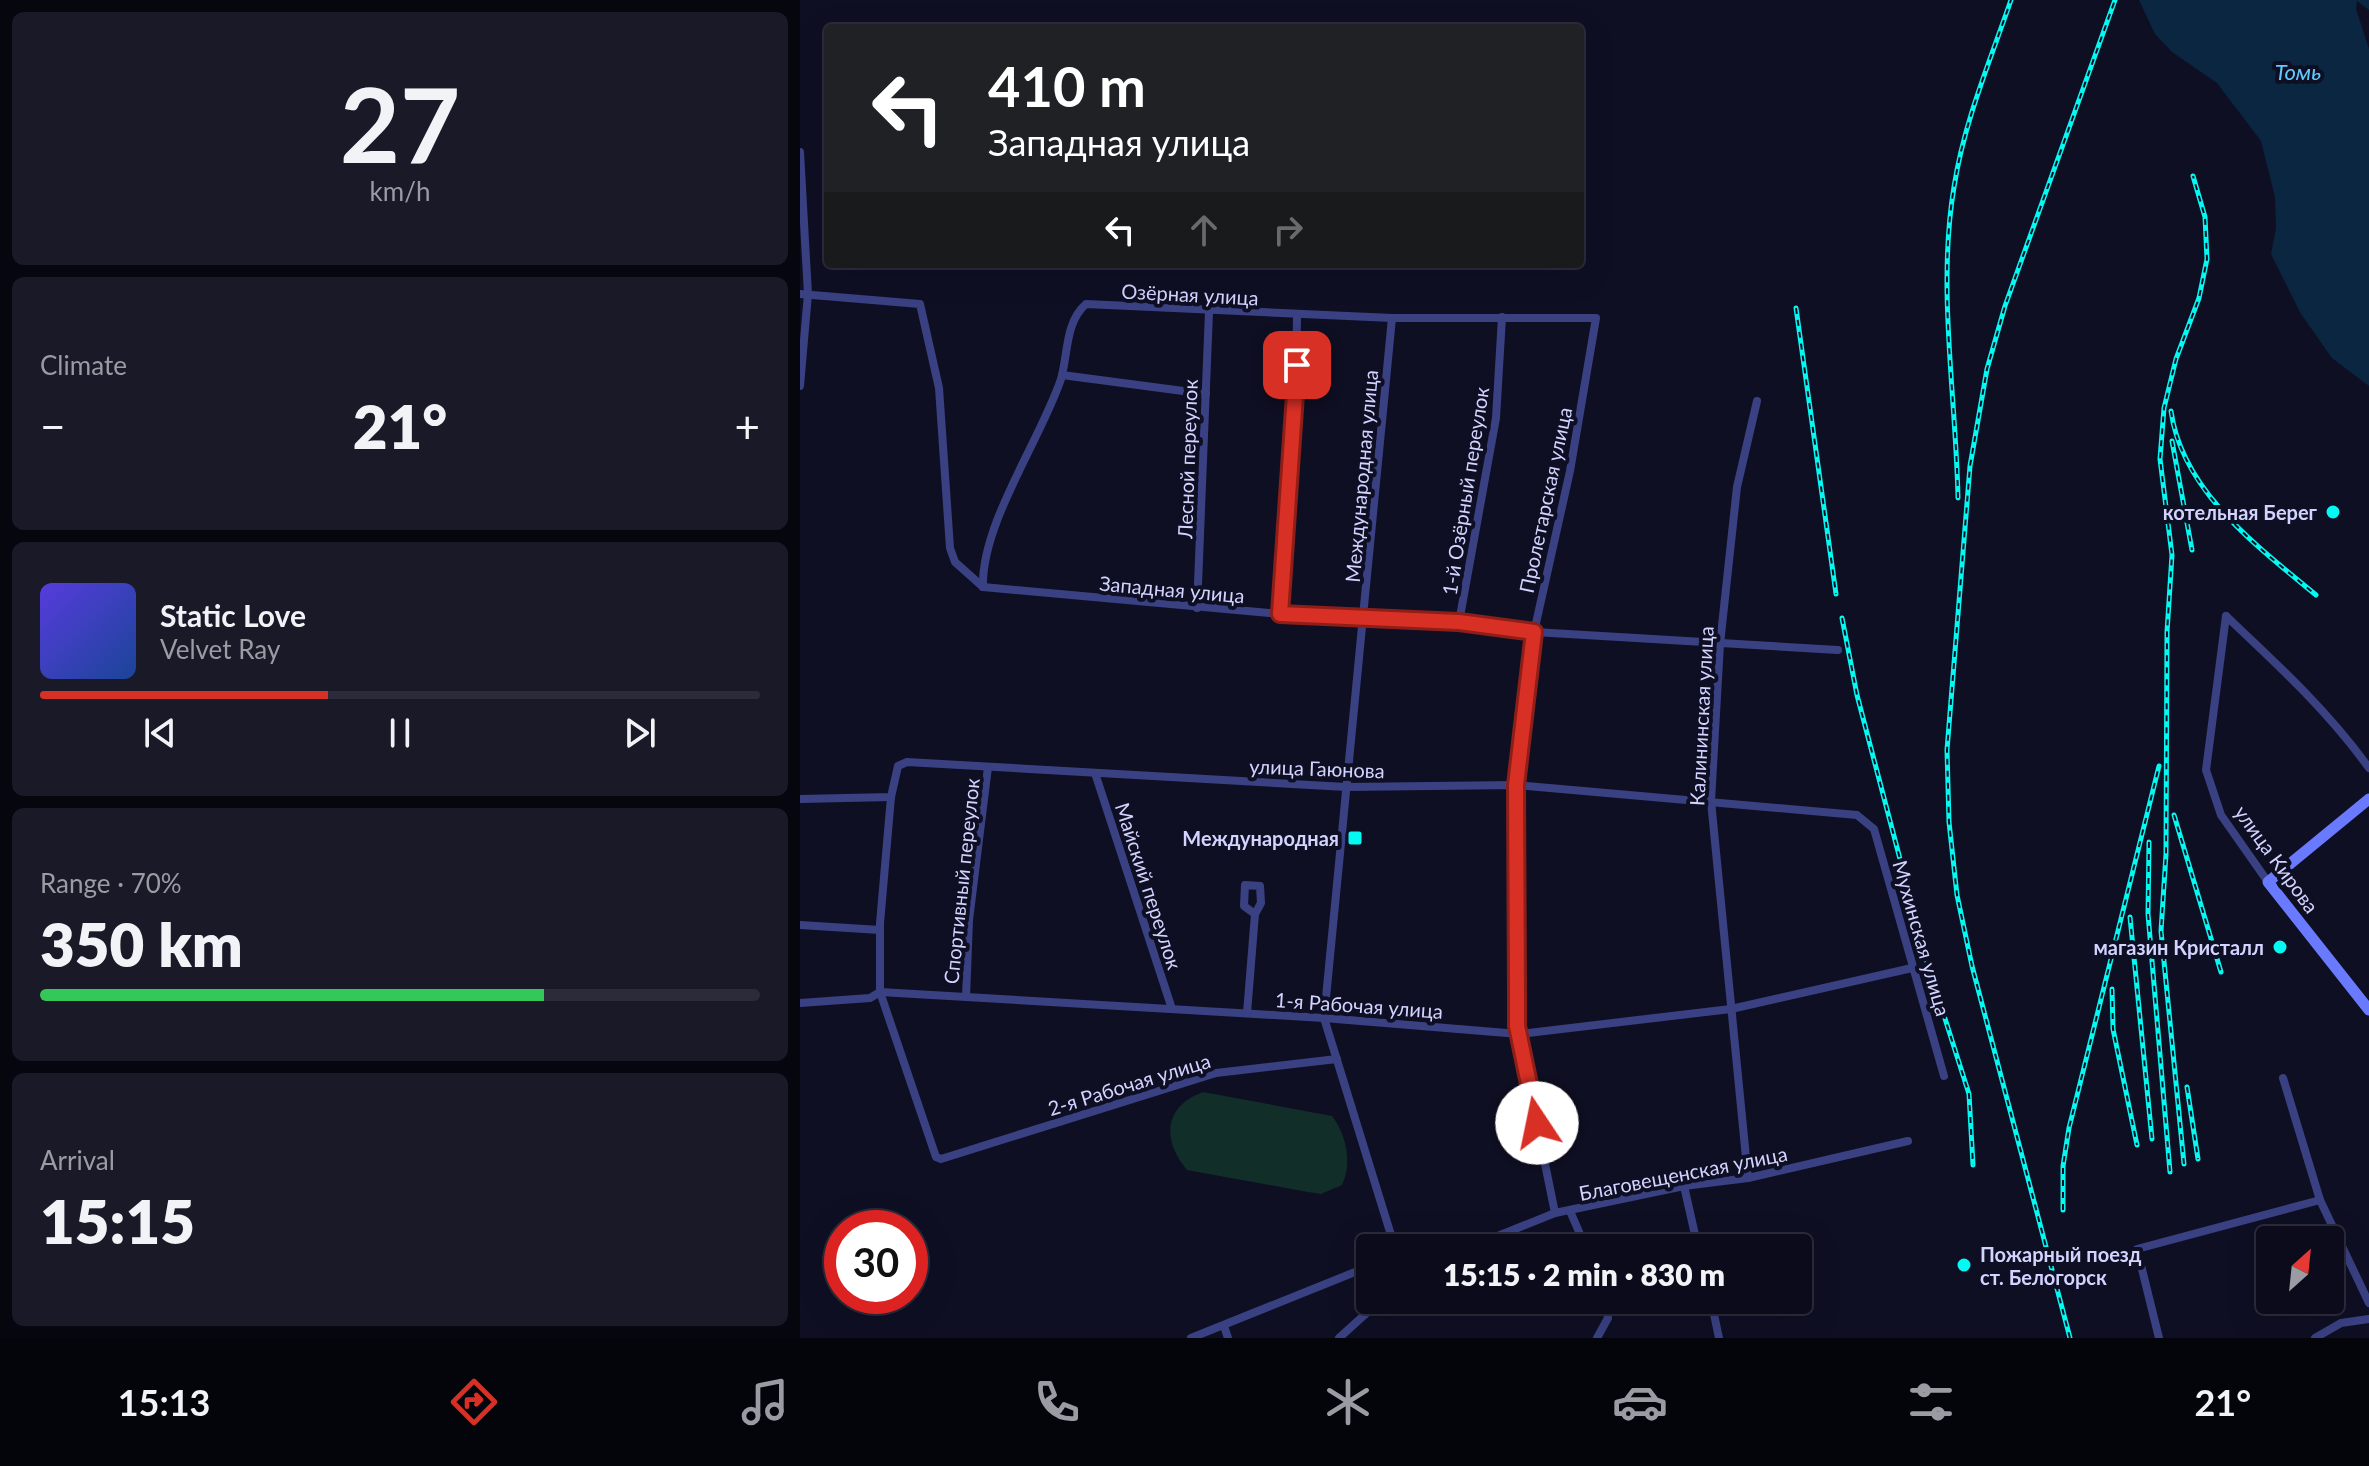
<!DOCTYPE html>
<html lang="en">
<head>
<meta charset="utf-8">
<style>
  :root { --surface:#0b0b1b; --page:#191928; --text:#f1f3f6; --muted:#9a9ba3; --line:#2b2b3a; --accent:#d93025 }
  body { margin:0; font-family:Lato,sans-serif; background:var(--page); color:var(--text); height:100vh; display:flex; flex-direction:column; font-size:30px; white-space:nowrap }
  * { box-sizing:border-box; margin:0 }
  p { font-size:26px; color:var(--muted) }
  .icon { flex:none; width:44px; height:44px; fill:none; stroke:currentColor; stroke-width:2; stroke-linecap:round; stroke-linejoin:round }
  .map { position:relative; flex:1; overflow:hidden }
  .panel { display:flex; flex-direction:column; gap:12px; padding:12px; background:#06060f; width:800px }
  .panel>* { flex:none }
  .hud { position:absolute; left:24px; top:24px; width:760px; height:244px; border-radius:8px; box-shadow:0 8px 32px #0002,0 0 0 2px var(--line); background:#202124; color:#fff; overflow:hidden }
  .needle { width:52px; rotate:27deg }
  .controls { position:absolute; left:1456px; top:1226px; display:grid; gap:16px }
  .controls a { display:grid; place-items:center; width:88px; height:88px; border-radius:8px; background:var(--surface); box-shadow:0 8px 32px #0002,0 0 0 2px var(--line); font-size:40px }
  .speed { position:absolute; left:24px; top:1210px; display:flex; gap:16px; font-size:40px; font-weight:700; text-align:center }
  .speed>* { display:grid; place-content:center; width:104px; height:104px; border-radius:50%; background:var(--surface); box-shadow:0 8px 32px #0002,0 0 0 2px var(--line); line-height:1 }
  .speed .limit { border:12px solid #d22; background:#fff; color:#111 }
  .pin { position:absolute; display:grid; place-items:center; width:68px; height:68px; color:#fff; margin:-34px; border-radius:16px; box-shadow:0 4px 12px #0006 }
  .me { position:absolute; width:88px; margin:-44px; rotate:349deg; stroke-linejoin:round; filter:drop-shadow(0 0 6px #0008) }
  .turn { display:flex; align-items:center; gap:28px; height:168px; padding:0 32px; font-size:36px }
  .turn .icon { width:104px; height:104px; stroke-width:2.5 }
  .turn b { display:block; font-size:56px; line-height:68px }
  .lanes { display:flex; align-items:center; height:76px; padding:0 32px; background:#0003; justify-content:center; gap:40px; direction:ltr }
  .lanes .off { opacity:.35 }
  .big { font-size:60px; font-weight:800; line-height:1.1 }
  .panel .tile { flex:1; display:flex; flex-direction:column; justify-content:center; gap:12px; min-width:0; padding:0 28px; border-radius:12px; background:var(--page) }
  .panel .dial { align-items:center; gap:0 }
  .dial b { font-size:104px; line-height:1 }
  .song { display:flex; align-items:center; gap:24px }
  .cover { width:96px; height:96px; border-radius:12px; background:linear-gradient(135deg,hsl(250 70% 55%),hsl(220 70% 35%)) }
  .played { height:8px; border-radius:4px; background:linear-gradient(90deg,var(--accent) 40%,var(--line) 40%) }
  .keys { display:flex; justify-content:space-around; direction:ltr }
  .heat { display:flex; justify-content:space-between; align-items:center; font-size:44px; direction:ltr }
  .charge { height:12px; border-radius:6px; background:linear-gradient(90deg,#34c759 70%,var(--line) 0) }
  .trip { position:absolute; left:556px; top:1234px; width:456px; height:80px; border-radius:8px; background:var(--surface); box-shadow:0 8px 32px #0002,0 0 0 2px var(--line); font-weight:800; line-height:80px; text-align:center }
  .dock { display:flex; height:128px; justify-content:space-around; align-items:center; background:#04040b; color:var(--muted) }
  .dock .icon { width:56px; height:56px }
  .dock .current { color:var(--accent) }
  .dock b { font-size:36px; color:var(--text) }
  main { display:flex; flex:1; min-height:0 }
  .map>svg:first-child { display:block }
  .green { fill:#122e29 }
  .water { fill:#0a2641 }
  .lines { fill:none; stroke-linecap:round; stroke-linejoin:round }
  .street { stroke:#3a4183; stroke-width:8 }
  .secondary { stroke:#6a7afe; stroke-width:11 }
  .rail-casing { stroke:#02faf2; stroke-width:5 }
  .rail { stroke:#0f0f24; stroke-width:2; stroke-dasharray:6; stroke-linecap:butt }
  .route-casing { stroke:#8d1f18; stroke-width:20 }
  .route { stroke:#d93025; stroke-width:14 }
  .poi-dot { fill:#02faf2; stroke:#0f0f24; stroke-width:3 }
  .labels { text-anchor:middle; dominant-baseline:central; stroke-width:8; stroke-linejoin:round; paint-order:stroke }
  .street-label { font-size:20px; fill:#d2d3ff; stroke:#0f0f24 }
  .poi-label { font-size:20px; font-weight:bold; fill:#d2d3ff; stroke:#0f0f24; text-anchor:end }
  .water-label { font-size:22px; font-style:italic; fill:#61cafd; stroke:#0f0f24 }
</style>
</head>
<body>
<main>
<section class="panel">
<div class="tile dial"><b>27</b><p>km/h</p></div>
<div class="tile"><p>Climate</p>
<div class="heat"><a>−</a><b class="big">21°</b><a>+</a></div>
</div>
<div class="tile">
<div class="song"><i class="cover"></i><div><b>Static Love</b><p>Velvet Ray</p></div></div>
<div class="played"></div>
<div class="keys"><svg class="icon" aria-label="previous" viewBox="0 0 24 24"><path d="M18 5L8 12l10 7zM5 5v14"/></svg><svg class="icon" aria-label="pause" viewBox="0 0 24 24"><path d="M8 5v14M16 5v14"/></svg><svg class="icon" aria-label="next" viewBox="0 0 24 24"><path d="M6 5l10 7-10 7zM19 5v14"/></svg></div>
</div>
<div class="tile"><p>Range · 70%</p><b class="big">350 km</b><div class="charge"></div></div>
<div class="tile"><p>Arrival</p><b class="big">15:15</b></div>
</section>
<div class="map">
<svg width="1569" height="1338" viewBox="0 0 1569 1338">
  <rect width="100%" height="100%" fill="#0f0f24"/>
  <path class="green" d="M 403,1092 L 532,1116 C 547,1135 552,1164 542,1185 L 521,1194 L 508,1192 L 387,1170 C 362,1140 363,1107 403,1092 Z"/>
  <polygon class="water" points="1339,0 1569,0 1569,10 1557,1 1556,9 1569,49 1569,386 1532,358 1501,314 1471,254 1476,228 1475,197 1461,141 1417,83 1372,52 1355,34"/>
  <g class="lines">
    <g class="street">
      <polyline points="0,152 8,294 0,386"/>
      <polyline points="0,294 120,304 139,388 150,548 155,562 183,587 480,614 659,622 734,632 1038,650"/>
      <polyline points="592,318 524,1018 595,1248"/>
      <polyline points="262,375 406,394"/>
      <path d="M 183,587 C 181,524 240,441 261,379 C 268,355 265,322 286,304 L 592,318 L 796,318 L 770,471 L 734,632 L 716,785 L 717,1026 L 755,1213"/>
      <polyline points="397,608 409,312"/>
      <polyline points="480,614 496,389 497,315"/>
      <polyline points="1426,616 1406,770 1421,815 1468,882"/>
      <path d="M 1426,616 C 1477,664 1528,711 1569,768"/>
      <polyline points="659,622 696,418 702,317"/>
      <polyline points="295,773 372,1009"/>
      <polyline points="91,797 80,923 80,992 136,1157 141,1159 416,1073 537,1059"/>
      <polyline points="0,799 91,797 98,766 107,762 546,787 716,785 1057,815 1074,829 1144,1076"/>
      <polyline points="0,925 80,930"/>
      <polyline points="166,997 169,920 188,767"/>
      <polyline points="0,1003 70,998 80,992 524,1018 719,1034 931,1009 1112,968"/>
      <polyline points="447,1013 455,914 461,903 460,886 445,885 444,906 455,914"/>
      <polyline points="1483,1078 1520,1200 1569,1303"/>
      <polyline points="948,1178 911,801 920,644 937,487 957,401"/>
      <polyline points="884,1186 898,1248"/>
      <polyline points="770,1211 786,1248"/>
      <polyline points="668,1248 755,1213 884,1186 948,1178 1108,1141"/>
      <polyline points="911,1300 919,1338"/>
      <polyline points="424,1326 428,1338"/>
      <polyline points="391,1338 570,1266"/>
      <polyline points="539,1338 581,1300"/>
      <polyline points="797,1338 808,1318 805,1300"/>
      <polyline points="1359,1338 1337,1249 1520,1200"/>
      <polyline points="1515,1338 1541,1323 1569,1319"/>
    </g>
    <polyline class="secondary" points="1569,799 1468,882 1569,1010"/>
    <defs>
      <g id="rail">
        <polyline points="996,308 1036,594"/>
        <path d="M 1371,411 C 1382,491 1457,546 1516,595"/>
        <polyline points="1372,441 1392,550"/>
        <path d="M 1158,498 C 1156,396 1137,288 1154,187 C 1164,122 1190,61 1211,0"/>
        <polyline points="1042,618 1057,695 1127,962 1169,1094 1173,1165"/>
        <polyline points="1374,815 1421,972"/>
        <polyline points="1349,842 1348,914 1370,1172"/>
        <polyline points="1330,917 1352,1139"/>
        <polyline points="1312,989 1313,1029 1337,1145"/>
        <polyline points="1387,1087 1398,1159"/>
        <polyline points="1384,1164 1361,931 1366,854 1367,632 1372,555 1360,459 1364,408 1376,359 1399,298 1407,259 1405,217 1393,176"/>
        <polyline points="1263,1210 1263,1166 1269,1128 1359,766"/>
        <polyline points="1270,1338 1172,966 1157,895 1149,822 1147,750 1170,466 1187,369 1205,306 1315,0"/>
      </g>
    </defs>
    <use href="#rail" class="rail-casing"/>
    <use href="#rail" class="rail"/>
  </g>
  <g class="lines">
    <defs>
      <polyline id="route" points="497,365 480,614 659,622 734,632 716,785 717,996 717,1026 737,1123"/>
    </defs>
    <use href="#route" class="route-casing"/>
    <use href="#route" class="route"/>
  </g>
  <g class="poi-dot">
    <circle cx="1533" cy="512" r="8"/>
    <rect x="547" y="830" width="16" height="16" rx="4"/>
    <circle cx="1480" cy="947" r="8"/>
    <circle cx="1164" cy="1265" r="8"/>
  </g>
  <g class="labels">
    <g class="street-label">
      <text transform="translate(390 294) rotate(3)">Озёрная улица</text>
      <text transform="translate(387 459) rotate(-88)">Лесной переулок</text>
      <text transform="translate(561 476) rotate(-85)">Международная улица</text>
      <text transform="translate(665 491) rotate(-81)">1-й Озёрный переулок</text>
      <text transform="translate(745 500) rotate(-78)">Пролетарская улица</text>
      <text transform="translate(372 589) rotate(5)">Западная улица</text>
      <text transform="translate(901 716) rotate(-87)">Калининская улица</text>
      <text transform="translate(517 768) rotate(2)">улица Гаюнова</text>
      <text transform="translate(1477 859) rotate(54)">улица Кирова</text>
      <text transform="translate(161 881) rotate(-84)">Спортивный переулок</text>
      <text transform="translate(349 886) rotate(72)">Майский переулок</text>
      <text transform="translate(1122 938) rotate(74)">Мухинская улица</text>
      <text transform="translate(559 1005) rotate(4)">1-я Рабочая улица</text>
      <text transform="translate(329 1084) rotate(-17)">2-я Рабочая улица</text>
      <text transform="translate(883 1173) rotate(-11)">Благовещенская улица</text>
    </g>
    <g class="poi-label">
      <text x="1517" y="512">котельная Берег</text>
      <text x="539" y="838">Международная</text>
      <text x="1464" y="947">магазин Кристалл</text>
      <text x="1180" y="1254" text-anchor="start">Пожарный поезд<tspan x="1180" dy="23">ст. Белогорск</tspan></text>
    </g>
    <g class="water-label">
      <text x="1498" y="71">Томь</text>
    </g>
  </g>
</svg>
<div class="controls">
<a><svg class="needle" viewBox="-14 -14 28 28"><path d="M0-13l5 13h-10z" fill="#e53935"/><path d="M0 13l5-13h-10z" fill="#9a9ba3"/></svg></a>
</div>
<div class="speed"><div class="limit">30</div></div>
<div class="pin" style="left:497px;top:365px;background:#d93025"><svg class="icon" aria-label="arrive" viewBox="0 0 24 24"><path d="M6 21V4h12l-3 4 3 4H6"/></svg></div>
<svg class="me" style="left:737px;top:1123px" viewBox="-20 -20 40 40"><circle r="19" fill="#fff"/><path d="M0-13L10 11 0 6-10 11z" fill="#d93025"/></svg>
<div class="trip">15:15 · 2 min · 830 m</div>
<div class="hud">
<div class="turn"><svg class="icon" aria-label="left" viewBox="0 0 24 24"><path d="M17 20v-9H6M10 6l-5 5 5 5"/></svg><div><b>410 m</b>Западная улица</div></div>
<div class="lanes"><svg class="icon" aria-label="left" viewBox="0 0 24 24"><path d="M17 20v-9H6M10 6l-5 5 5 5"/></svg><svg class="icon off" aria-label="ahead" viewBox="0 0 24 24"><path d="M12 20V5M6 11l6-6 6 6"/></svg><svg class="icon off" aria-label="right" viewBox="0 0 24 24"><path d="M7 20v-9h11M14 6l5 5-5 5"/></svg></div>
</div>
</div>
</main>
<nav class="dock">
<b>15:13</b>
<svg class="icon current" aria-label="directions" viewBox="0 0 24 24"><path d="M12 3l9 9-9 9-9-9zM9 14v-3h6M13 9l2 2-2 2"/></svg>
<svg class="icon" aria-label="music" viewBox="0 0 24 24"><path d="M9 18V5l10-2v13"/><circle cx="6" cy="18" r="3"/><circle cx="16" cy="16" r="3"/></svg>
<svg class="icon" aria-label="phone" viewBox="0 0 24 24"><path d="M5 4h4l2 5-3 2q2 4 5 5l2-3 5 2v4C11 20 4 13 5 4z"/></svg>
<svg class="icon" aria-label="climate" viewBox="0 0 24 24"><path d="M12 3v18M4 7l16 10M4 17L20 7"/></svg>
<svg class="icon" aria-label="car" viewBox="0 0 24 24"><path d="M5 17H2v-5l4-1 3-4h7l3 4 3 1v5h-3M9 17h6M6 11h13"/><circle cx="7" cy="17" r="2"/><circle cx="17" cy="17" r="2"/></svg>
<svg class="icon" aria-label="filters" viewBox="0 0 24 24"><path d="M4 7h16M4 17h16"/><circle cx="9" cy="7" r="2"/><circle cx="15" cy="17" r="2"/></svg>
<b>21°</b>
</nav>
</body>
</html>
